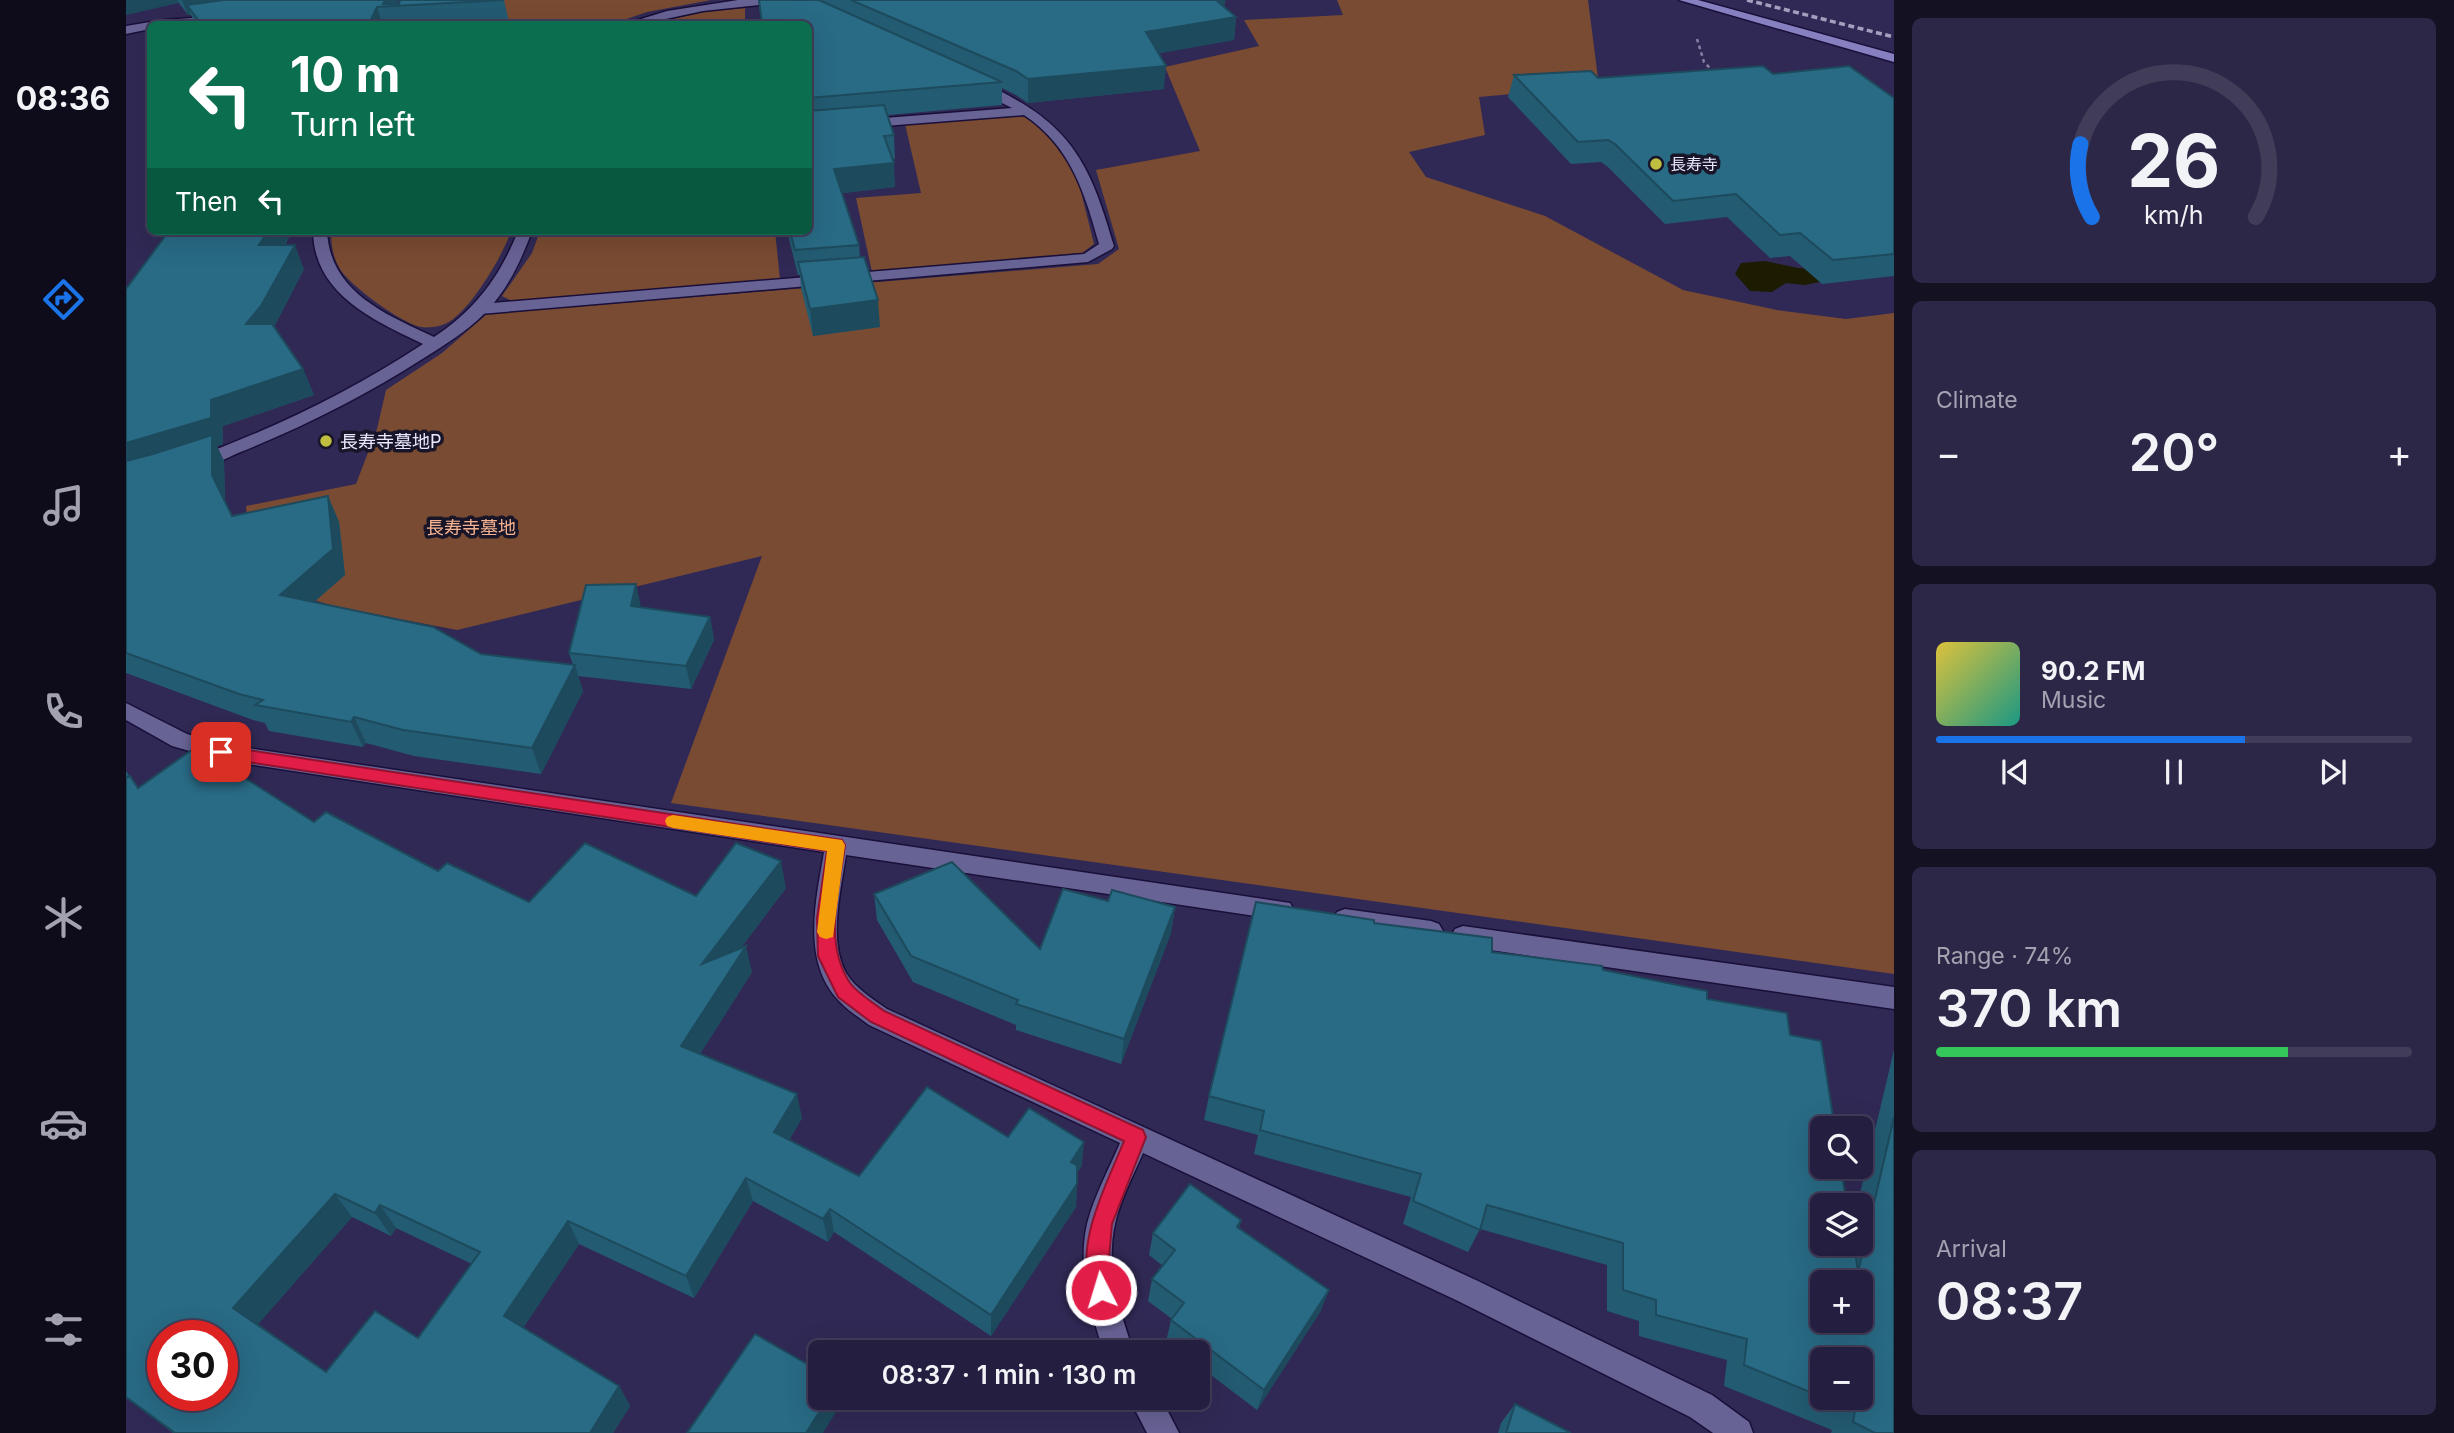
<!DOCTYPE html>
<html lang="en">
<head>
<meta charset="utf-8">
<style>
  :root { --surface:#241f40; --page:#2c2747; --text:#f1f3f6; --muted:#a3a2b1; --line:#413d59; --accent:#1a73e8 }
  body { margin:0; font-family:Inter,"Noto Sans JP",sans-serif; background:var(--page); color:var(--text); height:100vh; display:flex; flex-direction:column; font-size:26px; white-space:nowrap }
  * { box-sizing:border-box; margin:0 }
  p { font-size:23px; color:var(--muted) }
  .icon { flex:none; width:38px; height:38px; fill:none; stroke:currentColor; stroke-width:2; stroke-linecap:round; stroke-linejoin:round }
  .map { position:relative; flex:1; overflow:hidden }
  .drawer { display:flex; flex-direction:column; gap:18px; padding:18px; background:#141123; width:560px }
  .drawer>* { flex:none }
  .banner { position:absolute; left:21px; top:21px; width:665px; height:214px; border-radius:10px; box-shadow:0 7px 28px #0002,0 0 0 2px var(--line); background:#0b6e4f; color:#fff; overflow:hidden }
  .buttons { position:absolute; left:1684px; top:1116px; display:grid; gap:14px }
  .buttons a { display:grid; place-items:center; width:63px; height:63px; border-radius:10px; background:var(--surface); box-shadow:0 7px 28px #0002,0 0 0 2px var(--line); font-size:35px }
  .speed { position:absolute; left:21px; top:1320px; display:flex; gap:14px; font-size:35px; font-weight:700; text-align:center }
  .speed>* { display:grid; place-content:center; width:91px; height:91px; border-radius:50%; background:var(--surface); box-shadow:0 7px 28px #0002,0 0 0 2px var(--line); line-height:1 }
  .speed .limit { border:10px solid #d22; background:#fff; color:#111 }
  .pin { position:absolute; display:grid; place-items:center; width:60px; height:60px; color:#fff; margin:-30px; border-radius:14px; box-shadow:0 4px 10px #0006 }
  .me { position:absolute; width:77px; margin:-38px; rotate:355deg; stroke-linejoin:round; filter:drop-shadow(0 0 5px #0008) }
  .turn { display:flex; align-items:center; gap:24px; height:147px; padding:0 28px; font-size:32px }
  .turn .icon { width:91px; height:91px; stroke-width:2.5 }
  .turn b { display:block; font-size:49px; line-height:60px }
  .then { display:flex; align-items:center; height:66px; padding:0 28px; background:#0003; gap:14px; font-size:26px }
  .big { font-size:52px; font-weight:600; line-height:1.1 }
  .drawer .card { flex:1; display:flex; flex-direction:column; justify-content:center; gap:10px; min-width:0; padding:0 24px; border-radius:10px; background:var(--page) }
  .drawer .dial { align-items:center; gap:0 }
  .dial svg { height:182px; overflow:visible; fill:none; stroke:var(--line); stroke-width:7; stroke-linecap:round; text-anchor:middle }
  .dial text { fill:var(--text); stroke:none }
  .song { display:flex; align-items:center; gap:21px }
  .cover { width:84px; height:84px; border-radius:10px; background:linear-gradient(135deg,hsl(50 70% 55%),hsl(170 70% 35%)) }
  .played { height:7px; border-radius:4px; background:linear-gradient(90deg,var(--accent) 65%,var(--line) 65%) }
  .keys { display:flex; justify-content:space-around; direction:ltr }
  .heat { display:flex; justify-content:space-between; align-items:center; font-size:38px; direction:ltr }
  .charge { height:10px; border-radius:5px; background:linear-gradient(90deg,#34c759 74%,var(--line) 0) }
  .trip { position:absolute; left:682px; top:1340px; width:402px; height:70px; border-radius:10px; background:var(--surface); box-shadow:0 7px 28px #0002,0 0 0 2px var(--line); font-weight:600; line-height:70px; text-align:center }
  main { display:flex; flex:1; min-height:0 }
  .dock { display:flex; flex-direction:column; width:126px; justify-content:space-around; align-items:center; background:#0e0c1a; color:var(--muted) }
  .dock .icon { width:49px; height:49px }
  .dock .active { color:var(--accent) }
  .dock b { font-size:32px; color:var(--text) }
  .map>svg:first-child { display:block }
  .green { fill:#794b32 }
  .water { fill:#1d1c00 }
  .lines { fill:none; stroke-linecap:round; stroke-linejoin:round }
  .service-casing { stroke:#190f39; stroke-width:3 }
  .minor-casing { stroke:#190f39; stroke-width:3 }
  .primary-casing { stroke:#190f39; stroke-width:3 }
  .path { stroke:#8782a4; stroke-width:2.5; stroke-dasharray:3.5 3.5; stroke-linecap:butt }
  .service { fill:#686395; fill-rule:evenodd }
  .minor { fill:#686395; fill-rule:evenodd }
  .primary { fill:#8780c0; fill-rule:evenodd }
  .rail { stroke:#a39fbe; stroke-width:3.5; stroke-dasharray:6 3.5; stroke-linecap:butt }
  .wall { fill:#235b72; fill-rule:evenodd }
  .shaded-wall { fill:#1d4a5c }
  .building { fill:#296a84; stroke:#1d4a5c; stroke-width:2; fill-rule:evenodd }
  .route { fill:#e11d48; stroke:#92132f; stroke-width:2 }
  .slow { fill:#f59e0b }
  .poi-dot { fill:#c0be41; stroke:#181529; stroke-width:2.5 }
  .labels { text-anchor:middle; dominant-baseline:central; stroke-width:7; stroke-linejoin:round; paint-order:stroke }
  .far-poi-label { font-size:16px; fill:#e9e7fe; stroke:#181529; text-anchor:start }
  .poi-label { font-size:18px; fill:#e9e7fe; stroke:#181529; text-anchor:start }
  .park-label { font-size:18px; fill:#f5b290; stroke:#181529 }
</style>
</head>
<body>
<main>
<nav class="dock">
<b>08:36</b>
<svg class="icon active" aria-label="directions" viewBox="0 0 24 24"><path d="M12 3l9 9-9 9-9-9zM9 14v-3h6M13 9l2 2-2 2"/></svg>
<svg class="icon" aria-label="music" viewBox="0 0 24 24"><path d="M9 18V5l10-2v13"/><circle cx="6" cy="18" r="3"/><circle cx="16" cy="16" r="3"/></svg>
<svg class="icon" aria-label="phone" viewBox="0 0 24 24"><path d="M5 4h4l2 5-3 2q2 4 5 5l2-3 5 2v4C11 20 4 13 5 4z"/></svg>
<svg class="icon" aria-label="climate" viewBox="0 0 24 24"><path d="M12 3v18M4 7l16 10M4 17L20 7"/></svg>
<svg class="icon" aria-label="car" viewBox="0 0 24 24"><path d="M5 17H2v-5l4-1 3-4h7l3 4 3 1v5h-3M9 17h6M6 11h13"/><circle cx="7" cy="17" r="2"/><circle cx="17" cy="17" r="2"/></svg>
<svg class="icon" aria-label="filters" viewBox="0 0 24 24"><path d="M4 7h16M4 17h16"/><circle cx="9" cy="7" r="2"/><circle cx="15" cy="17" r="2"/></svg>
</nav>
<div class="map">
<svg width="1768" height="1433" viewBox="0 0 1768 1433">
  <rect width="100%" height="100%" fill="#302955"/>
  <g class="green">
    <polygon points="366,0 585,0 521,12 486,24 359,24"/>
    <polygon points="1211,0 1462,0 1473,86 1353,97 1359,135 1283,152 1300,177 1419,216 1557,290 1651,310 1720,319 1768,313 1768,974 545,803 636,556 331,630 206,606 127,579 120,506 230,484 251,429 260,390 316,353 361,314 972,264 993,249 970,170 1074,151 1039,67 1133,46 1118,20 1217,15"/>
    <polygon points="619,8 619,24 525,24 577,12"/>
    <polygon points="901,116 936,149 954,188 968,244 956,253 746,272 730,198 795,193 779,124"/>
    <path d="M 205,231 L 385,231 C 378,254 340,319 316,325 C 311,327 300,328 295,327 C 275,323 228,288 216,272 C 207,260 205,245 205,231 Z"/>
    <polygon points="414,231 649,231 654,279 388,302 376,296 406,253"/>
  </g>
  <polygon class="water" points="1639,261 1672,268 1702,270 1704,280 1678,285 1660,283 1646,292 1624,291 1609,274 1615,263"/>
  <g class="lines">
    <defs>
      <g id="service">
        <polygon points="94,16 100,20 98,23 32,24 38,20"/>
        <polygon points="24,22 29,24 24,24 24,29 0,34 0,26"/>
        <path d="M 850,81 C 865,85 880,94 894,102 C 954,137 969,182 988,246 L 986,249 L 962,262 L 354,314 L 346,309 L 354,304 L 958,254 L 973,244 C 959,194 945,146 898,115 L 682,132 L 682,124 L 886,108 L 846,88 L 844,85 Z"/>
      </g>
      <g id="minor">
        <polygon points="612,0 657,0 651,3 577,11 516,24 499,24 541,11"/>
        <path d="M 187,231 L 201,231 C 204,292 259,314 308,337 C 349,310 374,277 392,231 L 406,231 C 395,261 381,291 358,314 C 341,331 319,345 298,358 C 239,396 177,427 112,453 C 98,459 77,472 62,468 L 59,464 L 62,460 C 144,430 223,393 297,344 C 247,320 188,294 187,231 Z"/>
        <path d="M 0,703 L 61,734 L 95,744 L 1164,903 L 1168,910 L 1164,917 L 1156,920 L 720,855 C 715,890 702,940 720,973 C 730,989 747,999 761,1009 L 1352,1281 L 1586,1395 L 1623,1422 L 1627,1433 L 1587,1433 L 1564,1417 L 1332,1301 L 1017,1153 C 1007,1176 994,1200 989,1224 C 979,1268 994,1312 1008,1353 L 978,1353 C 965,1312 951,1267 961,1224 C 968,1196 983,1169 994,1143 L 743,1025 C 733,1017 722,1011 713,1001 C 675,961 690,900 698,852 L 95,760 L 46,746 L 0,720 Z"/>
        <polygon points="1219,909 1305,921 1313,924 1317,931 1313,938 1305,941 1219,929 1211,926 1207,919 1211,912"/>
        <polygon points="1337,926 1768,987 1768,1009 1337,946 1329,943 1325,936 1329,929"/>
        <polygon points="1003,1398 1035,1398 1053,1433 1021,1433"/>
      </g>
      <polygon id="primary" points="1553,0 1572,0 1768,54 1768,62"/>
    </defs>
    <use href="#service" class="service-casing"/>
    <use href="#minor" class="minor-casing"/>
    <use href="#primary" class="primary-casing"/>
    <polyline class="path" points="1571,39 1578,62 1588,72"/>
    <use href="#service" class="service"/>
    <use href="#minor" class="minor"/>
    <use href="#primary" class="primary"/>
    <polyline class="rail" points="1621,0 1768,37"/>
  </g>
  <g class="wall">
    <polygon points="0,0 272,0 271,4 378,0 383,22 342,24 69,24 65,15 62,15 53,3"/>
    <polygon points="633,0 1099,0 1098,7 1110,17 1108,40 1032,53 1038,89 902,103 890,95 876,88 876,105 762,115 768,135 769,159 766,160 769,187 716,193 733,245 734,257 754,327 687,336 675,288 674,275 672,275 661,231 682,231 682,24"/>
    <polygon points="1647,74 1768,98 1768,276 1696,284 1664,256 1644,258 1601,217 1539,224 1482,167 1475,162 1445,164 1382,97 1388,75 1472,78"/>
    <polygon points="43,231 166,231 159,245 178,269 148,327 177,369 188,395 97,426 97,444 91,446 98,461 99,501 106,516 202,496 213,522 219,575 188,602 355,654 447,665 443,653 515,608 584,617 588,640 565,689 452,676 457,691 415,774 288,756 240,743 237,747 143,731 139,723 127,720 0,673 0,289"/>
    <path d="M 0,771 L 12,788 L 188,822 L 312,871 L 403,902 L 570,896 L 660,888 L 614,949 L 626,972 L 574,1054 L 676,1118 L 663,1140 L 733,1176 L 882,1137 L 956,1165 L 951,1173 L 950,1207 L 865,1336 L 708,1232 L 702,1242 L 627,1201 L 568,1298 L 453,1244 L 397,1328 L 493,1386 L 504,1406 L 487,1433 L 47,1433 L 0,1398 ZM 226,1217 L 265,1236 L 270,1228 L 346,1264 L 292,1338 L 200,1372 L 132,1324 Z"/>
    <polygon points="748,894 914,949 982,901 1049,907 1045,933 995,1064 890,1030 890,1025 787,982 751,920"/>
    <path d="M 1248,923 L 1366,952 L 1477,970 L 1581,999 L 1696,1244 L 1734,1244 L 1734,1206 L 1731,1206 L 1768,1050 L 1768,1433 L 1705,1433 L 1706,1430 L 1598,1386 L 1601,1360 L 1513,1336 L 1513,1321 L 1481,1311 L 1481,1265 L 1354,1229 L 1342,1252 L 1277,1224 L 1285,1197 L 1128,1154 L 1132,1135 L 1078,1120 L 1083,1096 ZM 1696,1360 L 1734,1398 L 1696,1398 Z"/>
    <polygon points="1115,1220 1113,1228 1203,1290 1194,1312 1131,1410 1073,1366 1073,1353 1055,1353 1040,1342 1045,1320 1046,1319 1022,1301 1026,1279 1037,1266 1023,1255 1027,1233"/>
    <polygon points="1389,1404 1445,1433 1372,1433 1375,1423"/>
  </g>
  <g class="shaded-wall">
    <polygon points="0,0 52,0 53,3 0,15"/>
    <polygon points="56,0 160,0 61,5 65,15 62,15"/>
    <polygon points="259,0 272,0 270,6 257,4"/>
    <polygon points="1079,0 1099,0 1098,11"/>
    <polygon points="251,7 256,24 243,24"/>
    <polygon points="1110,17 1108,40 1019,56 1020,32"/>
    <polygon points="1040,66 1038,89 902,103 902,79"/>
    <polygon points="768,163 769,187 710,194 708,169"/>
    <polygon points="142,231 166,231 143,270 133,245"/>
    <polygon points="169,245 178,269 146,331 120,324"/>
    <polygon points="752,300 754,327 687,336 684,309"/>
    <polygon points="177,369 188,395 97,426 97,444 91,446 98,461 99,501 0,473 0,443 85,400"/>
    <polygon points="202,496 213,522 219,575 166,621 154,595"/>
    <polygon points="510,584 515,607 511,629 505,606"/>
    <polygon points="584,617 588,640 565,689 560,666"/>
    <polygon points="449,665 457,691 415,774 406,748"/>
    <polygon points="228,717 240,743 237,747 225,722"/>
    <polygon points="655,861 660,888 583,990 576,964"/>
    <polygon points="1049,907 1045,933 995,1064 998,1039"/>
    <polygon points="620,946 626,972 563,1071 555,1046"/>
    <polygon points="671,1094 676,1118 654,1156 648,1132"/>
    <polygon points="958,1142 956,1165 944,1185 945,1162"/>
    <polygon points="620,1178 627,1201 568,1298 560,1276"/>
    <polygon points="951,1184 950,1207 865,1336 865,1315"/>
    <polygon points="209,1194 226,1217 128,1329 107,1308"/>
    <polygon points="254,1205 270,1228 265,1236 249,1213"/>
    <polygon points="704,1209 708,1232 702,1242 697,1219"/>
    <polygon points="442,1221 453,1244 391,1337 378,1316"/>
    <polygon points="1203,1290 1194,1312 1131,1410 1138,1390"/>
    <polygon points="493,1386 504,1406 487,1433 464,1433"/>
    <polygon points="702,1398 716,1398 716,1402 697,1433 680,1433"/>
  </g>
  <g class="building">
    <polygon points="98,0 259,0 257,4 273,4 274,0 378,0 251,7 243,24 75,24 61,5"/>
    <polygon points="633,0 693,0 876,82 682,98 682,24 636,24"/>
    <polygon points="725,0 1090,0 1110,17 1020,32 1040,66 902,79 890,71"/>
    <polygon points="1637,66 1647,74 1723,66 1768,98 1768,254 1707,260 1674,233 1654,235 1610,194 1547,201 1489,144 1482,140 1452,142 1388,75 1465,71 1472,78"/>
    <polygon points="758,105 768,135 758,136 768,163 708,169 733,245 669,250 664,231 682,231 682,111"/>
    <polygon points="43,231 142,231 133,245 169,245 135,306 120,324 146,324 177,369 85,400 85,418 0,443 0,289"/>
    <polygon points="738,257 752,300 684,309 672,262"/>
    <polygon points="86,435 86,475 106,516 202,496 207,549 154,595 307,627 355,654 449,665 406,748 277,730 228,717 225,722 129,705 137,700 113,694 0,653 0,461 27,454"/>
    <polygon points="510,584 505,606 584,617 560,666 443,653 460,585"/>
    <path d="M 70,747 L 188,822 L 200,812 L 312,871 L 321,863 L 403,902 L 459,843 L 570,896 L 610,843 L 655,861 L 576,964 L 620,946 L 555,1046 L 671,1094 L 648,1132 L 733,1176 L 801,1087 L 882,1137 L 903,1108 L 958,1142 L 945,1162 L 951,1165 L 951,1184 L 865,1315 L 704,1209 L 697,1219 L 620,1178 L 560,1276 L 442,1221 L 378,1316 L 493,1386 L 464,1433 L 49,1433 L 0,1397 L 0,778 L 4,776 L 12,788 ZM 209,1194 L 249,1213 L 254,1205 L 354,1252 L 292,1338 L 249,1311 L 200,1372 L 107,1308 ZM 37,1335 L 96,1335 L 96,1395 L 37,1395 Z"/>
    <polygon points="826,862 914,949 937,889 982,901 986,890 1049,907 998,1039 890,1004 892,1000 785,956 748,894"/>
    <path d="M 1130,902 L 1248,920 L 1248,923 L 1366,938 L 1366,952 L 1476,966 L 1477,970 L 1581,991 L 1581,999 L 1661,1013 L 1664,1035 L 1695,1041 L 1709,1129 L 1696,1129 L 1696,1167 L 1715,1167 L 1721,1206 L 1696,1206 L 1696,1244 L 1728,1244 L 1732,1272 L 1768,1117 L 1768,1433 L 1749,1433 L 1727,1422 L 1729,1410 L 1699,1398 L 1734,1398 L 1734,1360 L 1696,1360 L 1696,1397 L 1618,1365 L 1621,1339 L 1530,1315 L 1530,1300 L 1497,1290 L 1497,1243 L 1361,1205 L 1354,1230 L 1287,1201 L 1295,1174 L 1134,1130 L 1138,1111 L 1083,1096 ZM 1696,1283 L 1734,1283 L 1734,1321 L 1696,1321 Z"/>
    <polygon points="1064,1184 1115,1220 1111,1227 1203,1290 1138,1390 1045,1320 1058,1303 1026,1279 1049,1250 1027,1233"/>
    <polygon points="629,1334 695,1372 695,1398 702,1398 680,1433 561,1433"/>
    <polygon points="1389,1404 1445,1433 1380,1433"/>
  </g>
  <path class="route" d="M 95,746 L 716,840 L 719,845 C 713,890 697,943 724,983 C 732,994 748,1003 758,1011 L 1017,1130 L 1020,1137 L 986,1224 L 982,1270 L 986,1290 L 983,1298 L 975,1301 L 967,1298 C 946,1246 979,1189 998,1141 L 745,1022 L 712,997 L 692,956 L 691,918 L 701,851 L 95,758 L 87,752 Z"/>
  <polygon class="slow" points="547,815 716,840 719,845 707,937 700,939 694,937 691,932 701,851 547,828 541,826 539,821 541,817"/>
  <g class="poi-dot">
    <circle cx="1530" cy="164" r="7"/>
    <circle cx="200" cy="441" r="7"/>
  </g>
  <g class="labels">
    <g class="far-poi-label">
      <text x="1544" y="164">長寿寺</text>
    </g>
    <g class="poi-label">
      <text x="214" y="441">長寿寺墓地P</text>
    </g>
    <g class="park-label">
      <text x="345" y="527">長寿寺墓地</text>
    </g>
  </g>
</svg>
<div class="buttons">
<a><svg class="icon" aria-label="search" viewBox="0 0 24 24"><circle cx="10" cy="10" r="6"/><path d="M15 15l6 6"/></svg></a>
<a><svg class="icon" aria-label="layers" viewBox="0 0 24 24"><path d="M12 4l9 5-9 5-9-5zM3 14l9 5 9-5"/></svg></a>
<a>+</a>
<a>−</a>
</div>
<div class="speed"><div class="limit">30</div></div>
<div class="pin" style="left:95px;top:752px;background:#d93025"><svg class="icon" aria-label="arrive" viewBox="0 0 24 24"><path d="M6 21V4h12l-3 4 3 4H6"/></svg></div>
<svg class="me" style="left:975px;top:1290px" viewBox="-20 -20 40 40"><circle r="17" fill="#e11d48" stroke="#fff" stroke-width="3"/><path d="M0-11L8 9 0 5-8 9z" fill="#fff"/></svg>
<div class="trip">08:37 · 1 min · 130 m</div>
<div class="banner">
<div class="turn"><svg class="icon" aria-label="left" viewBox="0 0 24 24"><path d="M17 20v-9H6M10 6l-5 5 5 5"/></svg><div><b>10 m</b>Turn left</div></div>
<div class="then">Then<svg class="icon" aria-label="left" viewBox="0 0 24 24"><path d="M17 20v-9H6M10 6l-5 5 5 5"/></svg></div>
</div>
</div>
<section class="drawer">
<div class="card dial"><svg viewBox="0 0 100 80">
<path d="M14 69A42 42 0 1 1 86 69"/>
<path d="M14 69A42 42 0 0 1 9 37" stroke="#1a73e8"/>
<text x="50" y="56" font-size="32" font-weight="700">26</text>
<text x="50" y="72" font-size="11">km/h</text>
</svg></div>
<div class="card"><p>Climate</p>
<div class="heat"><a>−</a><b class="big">20°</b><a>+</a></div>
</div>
<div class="card">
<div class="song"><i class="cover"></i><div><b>90.2 FM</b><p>Music</p></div></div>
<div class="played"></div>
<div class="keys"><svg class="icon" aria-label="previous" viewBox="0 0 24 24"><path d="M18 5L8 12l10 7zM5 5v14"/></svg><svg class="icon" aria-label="pause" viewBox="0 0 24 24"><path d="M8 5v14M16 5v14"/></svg><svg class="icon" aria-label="next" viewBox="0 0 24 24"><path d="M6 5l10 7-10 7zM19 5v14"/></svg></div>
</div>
<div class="card"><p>Range · 74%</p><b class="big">370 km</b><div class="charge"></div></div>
<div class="card"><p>Arrival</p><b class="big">08:37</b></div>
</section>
</main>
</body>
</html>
